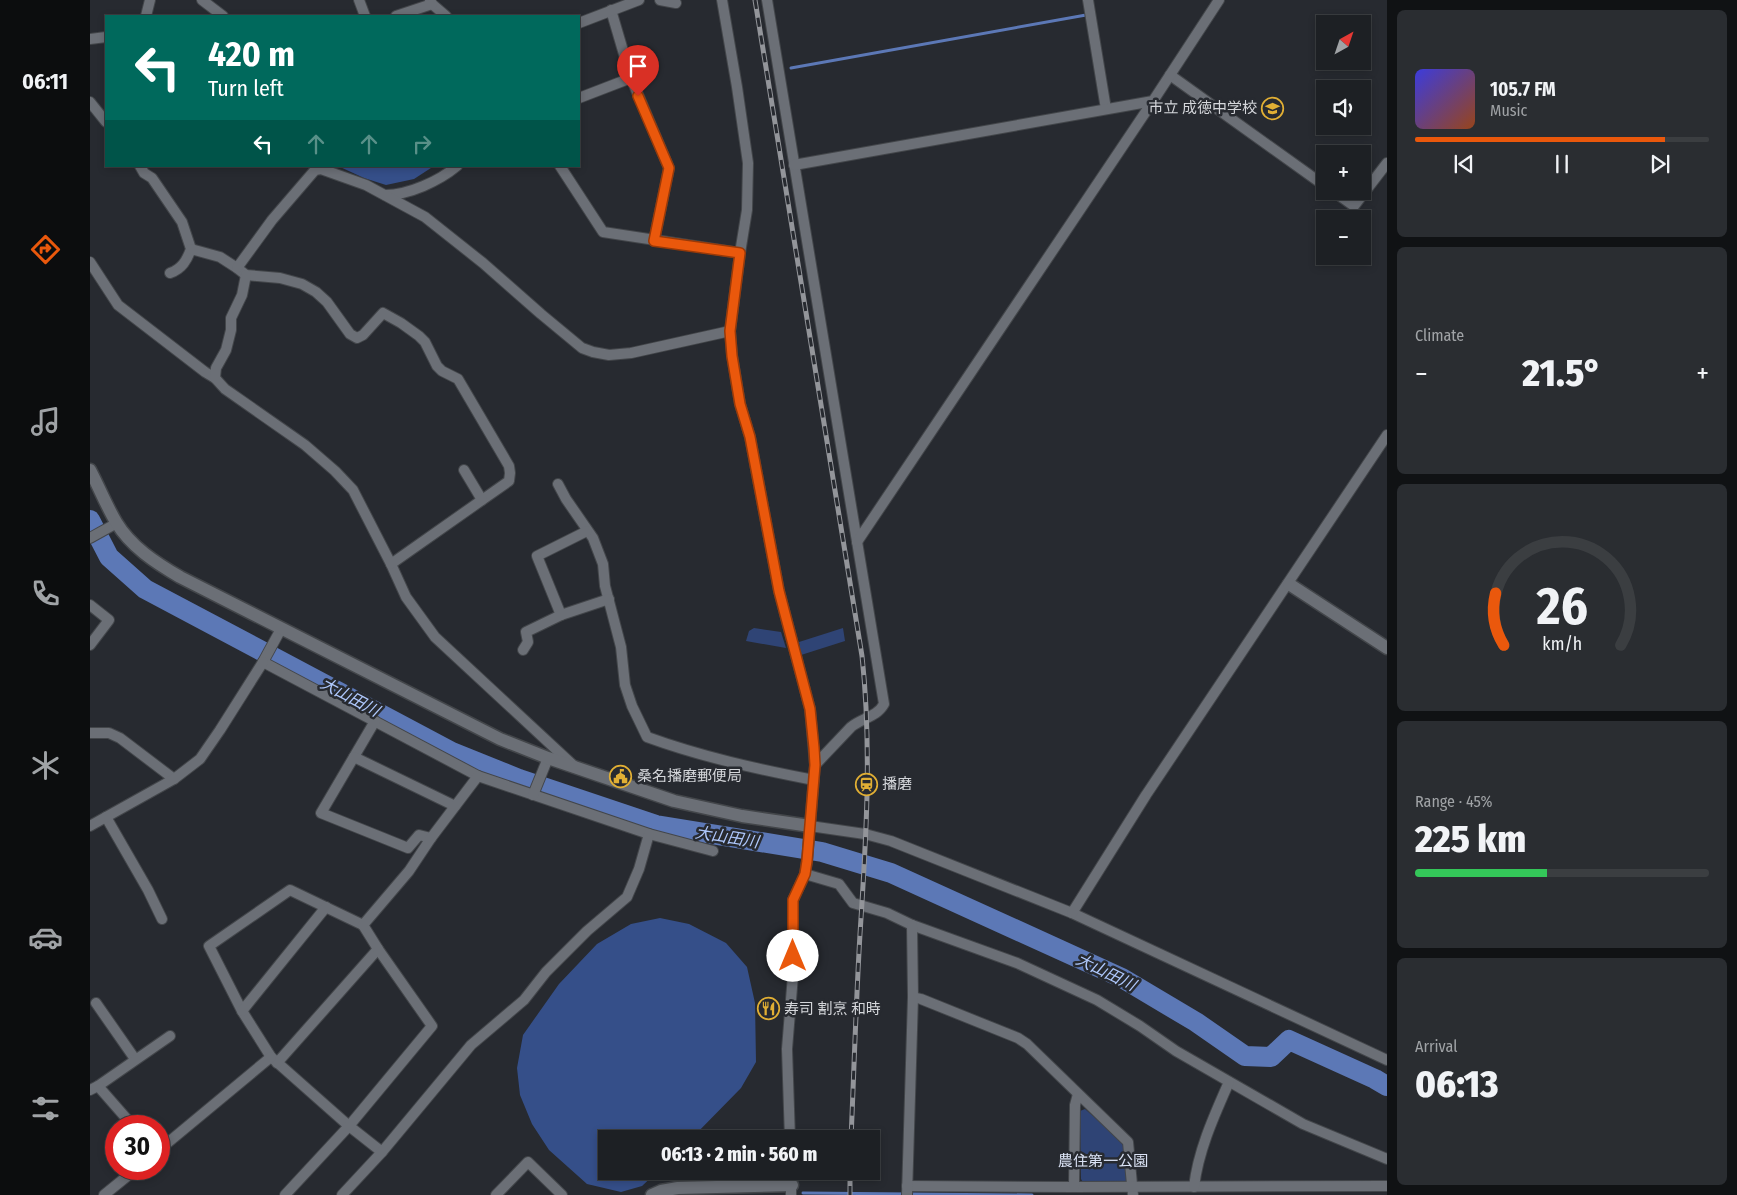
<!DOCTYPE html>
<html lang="en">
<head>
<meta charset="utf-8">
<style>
  :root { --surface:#1d2024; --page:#2a2d31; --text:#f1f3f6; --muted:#a0a3a6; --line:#3b3e41; --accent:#ea580c }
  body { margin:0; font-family:"Fira Sans Condensed","Noto Sans JP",sans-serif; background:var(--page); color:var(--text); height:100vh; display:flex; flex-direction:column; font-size:19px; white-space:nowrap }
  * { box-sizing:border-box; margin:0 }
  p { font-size:16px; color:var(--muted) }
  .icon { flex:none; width:28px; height:28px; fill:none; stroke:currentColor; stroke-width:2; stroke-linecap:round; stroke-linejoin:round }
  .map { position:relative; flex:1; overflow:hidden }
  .panel { display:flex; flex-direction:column; gap:10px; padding:10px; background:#101214; width:350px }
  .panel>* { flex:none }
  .hud { position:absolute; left:15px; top:15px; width:475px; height:152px; border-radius:0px; box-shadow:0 2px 8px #0003,0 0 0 1px var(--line); background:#00695c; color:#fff; overflow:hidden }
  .needle { width:32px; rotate:40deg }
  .tools { position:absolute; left:1226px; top:15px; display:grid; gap:10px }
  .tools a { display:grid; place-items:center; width:55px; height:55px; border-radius:0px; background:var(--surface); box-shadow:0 2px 8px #0003,0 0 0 1px var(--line); font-size:25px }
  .speed { position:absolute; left:15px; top:1115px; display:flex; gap:10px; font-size:25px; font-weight:700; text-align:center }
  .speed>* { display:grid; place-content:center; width:65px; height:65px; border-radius:50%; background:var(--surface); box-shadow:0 2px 8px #0003,0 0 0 1px var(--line); line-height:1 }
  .speed .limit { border:8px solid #d22; background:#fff; color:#111 }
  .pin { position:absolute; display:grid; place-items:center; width:42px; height:42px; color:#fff; margin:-51px -21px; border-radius:50% 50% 50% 0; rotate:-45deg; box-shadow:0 0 5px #0007 }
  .pin .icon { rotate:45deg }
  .me { position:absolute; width:55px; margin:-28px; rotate:0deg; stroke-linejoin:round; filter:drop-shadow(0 0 4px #0008) }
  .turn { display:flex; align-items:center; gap:18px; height:105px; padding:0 20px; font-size:22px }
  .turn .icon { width:65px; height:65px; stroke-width:2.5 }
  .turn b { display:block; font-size:35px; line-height:42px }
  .lanes { display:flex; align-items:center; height:48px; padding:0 20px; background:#0003; justify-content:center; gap:25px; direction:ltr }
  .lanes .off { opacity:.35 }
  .big { font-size:38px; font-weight:800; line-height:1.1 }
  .panel .tile { flex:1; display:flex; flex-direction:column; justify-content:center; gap:8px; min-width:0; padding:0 18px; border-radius:8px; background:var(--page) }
  .panel .dial { align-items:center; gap:0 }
  .dial svg { height:130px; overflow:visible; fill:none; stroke:var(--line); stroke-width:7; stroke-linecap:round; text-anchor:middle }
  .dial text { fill:var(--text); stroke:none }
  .song { display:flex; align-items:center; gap:15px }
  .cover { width:60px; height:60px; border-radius:8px; background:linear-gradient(135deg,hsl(240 70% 55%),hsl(20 70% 35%)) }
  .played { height:5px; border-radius:2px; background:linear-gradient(90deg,var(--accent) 85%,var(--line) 85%) }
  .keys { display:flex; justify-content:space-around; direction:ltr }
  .heat { display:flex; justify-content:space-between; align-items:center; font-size:28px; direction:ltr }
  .charge { height:8px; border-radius:4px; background:linear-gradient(90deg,#34c759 45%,var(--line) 0) }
  .trip { position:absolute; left:508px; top:1130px; width:282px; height:50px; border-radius:0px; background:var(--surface); box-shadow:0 2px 8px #0003,0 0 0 1px var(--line); font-weight:800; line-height:50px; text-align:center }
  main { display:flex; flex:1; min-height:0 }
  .tabs { display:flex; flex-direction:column; width:90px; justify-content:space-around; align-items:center; background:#0c0d0e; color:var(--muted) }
  .tabs .icon { width:35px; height:35px }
  .tabs .active { color:var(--accent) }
  .tabs b { font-size:22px; color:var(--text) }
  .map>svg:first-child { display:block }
  .green { fill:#2f4475 }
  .forest { fill:#354f89 }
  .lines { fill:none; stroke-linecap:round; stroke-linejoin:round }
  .stream { stroke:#5c78b6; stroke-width:3 }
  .river { stroke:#5c78b6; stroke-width:20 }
  .minor-casing { stroke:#43464a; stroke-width:12 }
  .tertiary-casing { stroke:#43464a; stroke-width:15 }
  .minor { stroke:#6b6f76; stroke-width:10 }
  .tertiary { stroke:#6b6f76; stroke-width:12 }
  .rail-casing { stroke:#93959a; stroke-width:5 }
  .rail { stroke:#272a30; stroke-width:3; stroke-dasharray:9; stroke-linecap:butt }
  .route-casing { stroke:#983908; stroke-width:12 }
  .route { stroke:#ea580c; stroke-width:9 }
  .labels { text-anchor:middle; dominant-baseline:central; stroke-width:5; stroke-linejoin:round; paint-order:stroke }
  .poi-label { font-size:15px; fill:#d4d6da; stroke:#272a30; text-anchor:start }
  .park-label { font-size:15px; fill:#dae2f4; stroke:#272a30 }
  .water-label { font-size:16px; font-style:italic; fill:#afc8fc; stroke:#272a30 }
</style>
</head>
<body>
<main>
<nav class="tabs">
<b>06:11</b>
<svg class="icon active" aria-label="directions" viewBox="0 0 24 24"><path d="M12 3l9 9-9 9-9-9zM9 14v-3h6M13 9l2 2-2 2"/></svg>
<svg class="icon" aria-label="music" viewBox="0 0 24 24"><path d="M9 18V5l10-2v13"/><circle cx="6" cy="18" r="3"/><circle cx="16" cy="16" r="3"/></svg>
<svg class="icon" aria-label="phone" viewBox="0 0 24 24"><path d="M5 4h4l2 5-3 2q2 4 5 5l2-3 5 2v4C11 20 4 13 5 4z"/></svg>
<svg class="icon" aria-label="climate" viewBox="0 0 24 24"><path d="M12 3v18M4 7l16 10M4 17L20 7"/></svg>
<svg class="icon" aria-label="car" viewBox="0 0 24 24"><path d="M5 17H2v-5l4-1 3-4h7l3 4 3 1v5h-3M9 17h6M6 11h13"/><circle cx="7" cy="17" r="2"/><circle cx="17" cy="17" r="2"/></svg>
<svg class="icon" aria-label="filters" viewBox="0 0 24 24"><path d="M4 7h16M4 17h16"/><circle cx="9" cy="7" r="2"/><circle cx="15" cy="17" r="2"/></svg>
</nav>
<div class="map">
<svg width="1297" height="1195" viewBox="0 0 1297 1195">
  <rect width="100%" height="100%" fill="#272a30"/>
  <g class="green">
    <polygon points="664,628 691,632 696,648 656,641 659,631"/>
    <polygon points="753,628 755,641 711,655 709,642"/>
    <polygon points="995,1109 1033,1142 1038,1179 1032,1185 995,1186 991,1179 990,1111"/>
  </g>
  <g class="forest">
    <polygon points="248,166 344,166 324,179 296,185 274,178"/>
    <polygon points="570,918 599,924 636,943 657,967 665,1003 666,1062 651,1088 601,1139 516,1139 516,1171 568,1171 552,1186 531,1192 497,1184 459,1150 442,1124 430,1095 427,1068 433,1035 469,984 507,944 541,924"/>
  </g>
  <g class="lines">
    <g class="stream">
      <polyline points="701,68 996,15"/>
      <polyline points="713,1193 942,1195"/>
    </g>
    <polyline class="river" points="0,520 19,557 55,589 362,752 429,779 566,825 732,852 801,873 1032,978 1106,1022 1155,1056 1181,1057 1199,1040 1285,1079 1297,1086"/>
    <defs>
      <g id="minor">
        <polyline points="112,0 133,16"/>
        <polyline points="269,0 275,16"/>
        <polyline points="340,0 342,4 356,16"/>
        <polyline points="570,0 586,3"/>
        <polyline points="632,0 647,87 658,163 657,210 650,253 640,331 642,355 650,404 660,437 689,591 720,709 725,765 717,861 715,874 703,900 703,975 697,1049 700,1139"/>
        <path d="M 677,0 L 794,704 C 787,717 772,718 761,727 L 725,765"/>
        <polyline points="998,0 1016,109"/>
        <polyline points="521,10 541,78 579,168 564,241"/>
        <polyline points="56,16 60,0"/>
        <polyline points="306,16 342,4"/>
        <polyline points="489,23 549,0"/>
        <polyline points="0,39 16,37"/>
        <polyline points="1080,75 1235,186"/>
        <polyline points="489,98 541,78"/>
        <polyline points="0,102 16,122"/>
        <polyline points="704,165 1063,101 1129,0"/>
        <path d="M 50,166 L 54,173 L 62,178 L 92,222 L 101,249 C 97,260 92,269 80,273"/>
        <polyline points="470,166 513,232 650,253"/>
        <polyline points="1243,191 1264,206 1297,163"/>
        <path d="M 295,195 C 319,195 349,181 367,166"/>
        <polyline points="101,249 130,257 147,268 156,275 190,278 212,284 226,292 237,302 260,334 267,338 273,335 293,313 311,323 329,336 335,342 347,366 352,371 368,379 419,466 420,473 419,481 392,500"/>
        <polyline points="0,262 28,305 115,372 125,378"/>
        <polyline points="147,268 182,220 225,170 231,169 276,185 335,217 393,263 451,314 492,348 503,352 519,355 541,353 640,331"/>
        <polyline points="156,275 152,295 141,318 141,330 136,350 126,368 125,378 135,389 215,445 245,471 263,490 301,564 316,597 345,637 485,767"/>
        <path d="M 468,484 L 476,499 L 503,538 L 513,564 L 515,586 L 531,647 L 535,685 L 542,706 L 557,737 C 612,757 667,769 724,780"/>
        <polyline points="0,538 27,523"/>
        <polyline points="767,542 1063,101"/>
        <polyline points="301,564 392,500 374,470"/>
        <polyline points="0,605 19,620 0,645"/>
        <polyline points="471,615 447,556 497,531"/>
        <polyline points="191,629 173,662 388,776 559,834 623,851"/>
        <polyline points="433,650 438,642 436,632 471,615 519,599"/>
        <polyline points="285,721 231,813 318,848 329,835 341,838"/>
        <polyline points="0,733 19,733 30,738 84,779"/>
        <polyline points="264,757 365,806"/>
        <polyline points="443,795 458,758"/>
        <polyline points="16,817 58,890 72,919"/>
        <polyline points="0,826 84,779 110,759 130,730 173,662"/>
        <polyline points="720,826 775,834 801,841 982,913 1297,1060"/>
        <polyline points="715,874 749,884 763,903 797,913 822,925 927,963 1007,1000 1050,1026 1086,1051 1213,1124 1297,1159"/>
        <polyline points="982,913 1056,795 1297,435"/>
        <polyline points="273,925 200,890 119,946 152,1011 181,1057 259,1126 292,1152"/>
        <polyline points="823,997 831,999 928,1038 937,1044 1038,1142 1043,1195"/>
        <polyline points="6,1003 45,1059"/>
        <polyline points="152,1011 236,907"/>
        <polyline points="187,1063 288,949"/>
        <polyline points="8,1086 80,1036"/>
        <polyline points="0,1090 8,1086 43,1126"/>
        <polyline points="69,1150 181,1057"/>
        <polyline points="701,1171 701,1195"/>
        <polyline points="817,1186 984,1187 1297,1186"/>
        <polyline points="984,1187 985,1105 988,1094"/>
        <path d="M 1104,1187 C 1108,1151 1124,1116 1139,1082"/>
        <polyline points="14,1195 46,1169"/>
        <polyline points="195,1195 259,1126 342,1026 288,949 273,925 319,871 341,838 388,776"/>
        <polyline points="252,1195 292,1152 381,1045 434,1000 456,972 497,931 537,897 549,869 559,834"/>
        <polyline points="406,1195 438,1162 472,1195"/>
        <polyline points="817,1195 823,997 822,925"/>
      </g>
      <g id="tertiary">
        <path d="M 0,470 C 9,487 16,505 26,522 C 41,547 66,563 90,577 L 410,739 L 458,758 L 584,801 L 652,816 L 720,826"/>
        <polyline points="1199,584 1297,648"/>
        <polyline points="562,1195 571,1191 588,1188 702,1185"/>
      </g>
    </defs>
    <use href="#minor" class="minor-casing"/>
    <use href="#tertiary" class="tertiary-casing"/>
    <use href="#minor" class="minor"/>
    <use href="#tertiary" class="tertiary"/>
    <defs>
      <g id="rail">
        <path d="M 665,0 L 772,656 C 782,748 776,842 770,934 C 766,1002 764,1070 761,1139"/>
        <polyline points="760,1195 760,1171"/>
      </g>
    </defs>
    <use href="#rail" class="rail-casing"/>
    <use href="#rail" class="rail"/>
  </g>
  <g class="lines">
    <defs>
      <polyline id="route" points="548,96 579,168 564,241 650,253 640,331 642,356 650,404 660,437 689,591 720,709 724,748 725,765 717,861 715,874 703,900 703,956"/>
    </defs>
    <use href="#route" class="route-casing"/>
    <use href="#route" class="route"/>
  </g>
  <defs>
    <symbol id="school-ring" viewBox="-11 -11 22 22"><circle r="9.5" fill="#272a30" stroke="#e1af34" stroke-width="1.5"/><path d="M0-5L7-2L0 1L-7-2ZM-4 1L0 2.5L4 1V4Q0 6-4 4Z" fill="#e1af34"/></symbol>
    <symbol id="civic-ring" viewBox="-11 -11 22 22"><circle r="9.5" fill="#272a30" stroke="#e1af34" stroke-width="1.5"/><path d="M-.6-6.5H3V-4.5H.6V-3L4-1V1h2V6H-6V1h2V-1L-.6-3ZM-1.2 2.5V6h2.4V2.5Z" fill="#e1af34"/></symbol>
    <symbol id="station-ring" viewBox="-11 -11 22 22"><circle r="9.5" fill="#272a30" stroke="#e1af34" stroke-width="1.5"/><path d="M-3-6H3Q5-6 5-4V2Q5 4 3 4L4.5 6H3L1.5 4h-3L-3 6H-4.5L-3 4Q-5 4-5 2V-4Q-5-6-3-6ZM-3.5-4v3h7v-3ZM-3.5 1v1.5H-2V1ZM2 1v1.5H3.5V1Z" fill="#e1af34"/></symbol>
    <symbol id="restaurant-ring" viewBox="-11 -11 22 22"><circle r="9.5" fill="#272a30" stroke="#e1af34" stroke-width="1.5"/><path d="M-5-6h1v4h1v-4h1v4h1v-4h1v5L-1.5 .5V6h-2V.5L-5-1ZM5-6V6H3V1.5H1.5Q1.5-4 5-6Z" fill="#e1af34"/></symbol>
  </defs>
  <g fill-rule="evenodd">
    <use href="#school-ring" x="1170" y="96" width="25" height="25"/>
    <use href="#civic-ring" x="518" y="764" width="25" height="25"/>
    <use href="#station-ring" x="764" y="772" width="25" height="25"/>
    <use href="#restaurant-ring" x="666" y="996" width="25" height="25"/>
  </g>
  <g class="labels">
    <g class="poi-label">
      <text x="1167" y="108" text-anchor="end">市立 成徳中学校</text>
      <text x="547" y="776">桑名播磨郵便局</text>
      <text x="792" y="784">播磨</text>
      <text x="694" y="1009">寿司 割烹 和時</text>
    </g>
    <g class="park-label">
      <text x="1013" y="1161">農住第一公園</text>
    </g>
    <g class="water-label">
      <text transform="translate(260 697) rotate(28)">大山田川</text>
      <text transform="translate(637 837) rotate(9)">大山田川</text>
      <text transform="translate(1016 972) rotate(26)">大山田川</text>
    </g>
  </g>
</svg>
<div class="tools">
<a><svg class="needle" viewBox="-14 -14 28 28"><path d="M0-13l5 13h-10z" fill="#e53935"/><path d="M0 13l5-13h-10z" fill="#a0a3a6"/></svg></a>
<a><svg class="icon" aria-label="sound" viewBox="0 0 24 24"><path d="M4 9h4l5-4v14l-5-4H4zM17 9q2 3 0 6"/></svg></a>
<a>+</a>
<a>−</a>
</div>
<div class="speed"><div class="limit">30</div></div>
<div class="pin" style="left:548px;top:96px;background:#d93025"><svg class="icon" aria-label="arrive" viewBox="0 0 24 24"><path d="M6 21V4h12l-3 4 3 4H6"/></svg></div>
<svg class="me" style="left:703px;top:956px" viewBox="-20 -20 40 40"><circle r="19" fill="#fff"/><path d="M0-13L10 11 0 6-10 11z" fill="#ea580c"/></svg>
<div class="trip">06:13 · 2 min · 560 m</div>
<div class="hud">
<div class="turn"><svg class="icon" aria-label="left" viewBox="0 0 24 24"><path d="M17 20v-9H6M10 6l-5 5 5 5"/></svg><div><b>420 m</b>Turn left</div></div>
<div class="lanes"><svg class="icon" aria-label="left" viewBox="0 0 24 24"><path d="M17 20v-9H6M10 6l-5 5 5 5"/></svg><svg class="icon off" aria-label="ahead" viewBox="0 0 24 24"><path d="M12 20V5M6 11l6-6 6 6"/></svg><svg class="icon off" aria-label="ahead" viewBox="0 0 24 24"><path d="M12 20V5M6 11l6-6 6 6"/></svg><svg class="icon off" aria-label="right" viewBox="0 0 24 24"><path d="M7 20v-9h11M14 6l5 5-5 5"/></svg></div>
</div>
</div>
<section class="panel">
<div class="tile">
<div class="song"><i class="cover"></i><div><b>105.7 FM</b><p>Music</p></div></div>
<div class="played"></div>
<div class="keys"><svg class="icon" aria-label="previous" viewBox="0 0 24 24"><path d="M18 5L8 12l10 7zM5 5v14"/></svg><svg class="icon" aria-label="pause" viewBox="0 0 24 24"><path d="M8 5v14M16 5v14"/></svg><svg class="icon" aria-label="next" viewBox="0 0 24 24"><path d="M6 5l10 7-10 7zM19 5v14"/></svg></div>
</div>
<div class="tile"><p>Climate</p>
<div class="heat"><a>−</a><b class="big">21.5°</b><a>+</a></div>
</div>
<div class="tile dial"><svg viewBox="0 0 100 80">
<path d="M14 69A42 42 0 1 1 86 69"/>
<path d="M14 69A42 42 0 0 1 9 37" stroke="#ea580c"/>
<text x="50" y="56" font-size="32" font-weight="700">26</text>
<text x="50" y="72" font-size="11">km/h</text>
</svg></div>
<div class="tile"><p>Range · 45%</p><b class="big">225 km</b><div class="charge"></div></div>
<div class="tile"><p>Arrival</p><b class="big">06:13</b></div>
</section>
</main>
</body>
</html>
